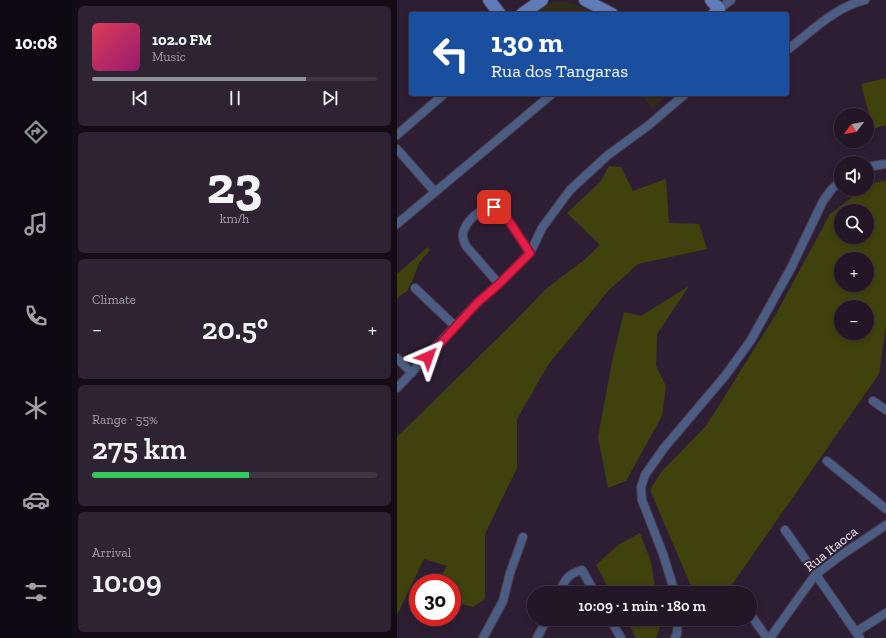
<!DOCTYPE html>
<html lang="en">
<head>
<meta charset="utf-8">
<style>
  :root { --surface:#221627; --page:#2e2333; --text:#f1f3f6; --muted:#a29fa7; --line:#3f3544; --accent:#8c9099 }
  body { margin:0; font-family:"Zilla Slab",serif; background:var(--page); color:var(--text); height:100vh; display:flex; flex-direction:column; font-size:15px; white-space:nowrap }
  * { box-sizing:border-box; margin:0 }
  p { font-size:13px; color:var(--muted) }
  .icon { flex:none; width:22px; height:22px; fill:none; stroke:currentColor; stroke-width:2; stroke-linecap:round; stroke-linejoin:round }
  .map { position:relative; flex:1; overflow:hidden }
  .details { display:flex; flex-direction:column; gap:6px; padding:6px; background:#130c15; width:325px }
  .details>* { flex:none }
  .guide { position:absolute; left:12px; top:12px; width:380px; height:84px; border-radius:4px; box-shadow:0 2px 6px #0003,0 0 0 1px var(--line); background:#1a4fa0; color:#fff; overflow:hidden }
  .needle { width:26px; rotate:239deg }
  .controls { position:absolute; left:437px; top:108px; display:grid; gap:8px }
  .controls a { display:grid; place-items:center; width:40px; height:40px; border-radius:50%; background:var(--surface); box-shadow:0 2px 6px #0003,0 0 0 1px var(--line); font-size:20px }
  .speed { position:absolute; left:12px; top:574px; display:flex; gap:8px; font-size:20px; font-weight:700; text-align:center }
  .speed>* { display:grid; place-content:center; width:52px; height:52px; border-radius:50%; background:var(--surface); box-shadow:0 2px 6px #0003,0 0 0 1px var(--line); line-height:1 }
  .speed .limit { border:6px solid #d22; background:#fff; color:#111 }
  .pin { position:absolute; display:grid; place-items:center; width:34px; height:34px; color:#fff; margin:-17px; border-radius:8px; box-shadow:0 2px 6px #0006 }
  .me { position:absolute; width:44px; margin:-22px; rotate:43deg; stroke-linejoin:round; filter:drop-shadow(0 0 3px #0008) }
  .turn { display:flex; align-items:center; gap:14px; height:84px; padding:0 16px; font-size:18px }
  .turn .icon { width:52px; height:52px; stroke-width:2.5 }
  .turn b { display:block; font-size:28px; line-height:34px }
  .big { font-size:30px; font-weight:600; line-height:1.1 }
  .details .tile { flex:1; display:flex; flex-direction:column; justify-content:center; gap:6px; min-width:0; padding:0 14px; border-radius:6px; background:var(--page) }
  .details .dial { align-items:center; gap:0 }
  .dial b { font-size:52px; line-height:1 }
  .song { display:flex; align-items:center; gap:12px }
  .cover { width:48px; height:48px; border-radius:6px; background:linear-gradient(135deg,hsl(350 70% 55%),hsl(320 70% 35%)) }
  .played { height:4px; border-radius:2px; background:linear-gradient(90deg,var(--accent) 75%,var(--line) 75%) }
  .keys { display:flex; justify-content:space-around; direction:ltr }
  .heat { display:flex; justify-content:space-between; align-items:center; font-size:22px; direction:ltr }
  .charge { height:6px; border-radius:3px; background:linear-gradient(90deg,#34c759 55%,var(--line) 0) }
  .trip { position:absolute; left:130px; top:586px; width:230px; height:40px; border-radius:20px; background:var(--surface); box-shadow:0 2px 6px #0003,0 0 0 1px var(--line); font-weight:600; line-height:40px; text-align:center }
  main { display:flex; flex:1; min-height:0 }
  .dock { display:flex; flex-direction:column; width:72px; justify-content:space-around; align-items:center; background:#0e0910; color:var(--muted) }
  .dock .icon { width:28px; height:28px }
  .dock .selected { color:var(--accent) }
  .dock b { font-size:18px; color:var(--text) }
  .map>svg:first-child { display:block }
  .education { fill:#332c1b }
  .green { fill:#40420d; fill-rule:evenodd }
  .lines { fill:none; stroke-linecap:round; stroke-linejoin:round }
  .street-casing { stroke:#4a3b50; stroke-width:10 }
  .secondary-casing { stroke:#4a3b50; stroke-width:14 }
  .street { stroke:#4b5d83; stroke-width:8 }
  .secondary { stroke:#607cb8; stroke-width:12 }
  .route-casing { stroke:#92132f; stroke-width:10 }
  .route { stroke:#e11d48; stroke-width:7 }
  .labels { text-anchor:middle; dominant-baseline:central; stroke-width:4; stroke-linejoin:round; paint-order:stroke }
  .street-label { font-size:14px; fill:#f5eaf9; stroke:#2e1e34 }
</style>
</head>
<body>
<main>
<nav class="dock">
<b>10:08</b>
<svg class="icon selected" aria-label="directions" viewBox="0 0 24 24"><path d="M12 3l9 9-9 9-9-9zM9 14v-3h6M13 9l2 2-2 2"/></svg>
<svg class="icon" aria-label="music" viewBox="0 0 24 24"><path d="M9 18V5l10-2v13"/><circle cx="6" cy="18" r="3"/><circle cx="16" cy="16" r="3"/></svg>
<svg class="icon" aria-label="phone" viewBox="0 0 24 24"><path d="M5 4h4l2 5-3 2q2 4 5 5l2-3 5 2v4C11 20 4 13 5 4z"/></svg>
<svg class="icon" aria-label="climate" viewBox="0 0 24 24"><path d="M12 3v18M4 7l16 10M4 17L20 7"/></svg>
<svg class="icon" aria-label="car" viewBox="0 0 24 24"><path d="M5 17H2v-5l4-1 3-4h7l3 4 3 1v5h-3M9 17h6M6 11h13"/><circle cx="7" cy="17" r="2"/><circle cx="17" cy="17" r="2"/></svg>
<svg class="icon" aria-label="filters" viewBox="0 0 24 24"><path d="M4 7h16M4 17h16"/><circle cx="9" cy="7" r="2"/><circle cx="15" cy="17" r="2"/></svg>
</nav>
<section class="details">
<div class="tile">
<div class="song"><i class="cover"></i><div><b>102.0 FM</b><p>Music</p></div></div>
<div class="played"></div>
<div class="keys"><svg class="icon" aria-label="previous" viewBox="0 0 24 24"><path d="M18 5L8 12l10 7zM5 5v14"/></svg><svg class="icon" aria-label="pause" viewBox="0 0 24 24"><path d="M8 5v14M16 5v14"/></svg><svg class="icon" aria-label="next" viewBox="0 0 24 24"><path d="M6 5l10 7-10 7zM19 5v14"/></svg></div>
</div>
<div class="tile dial"><b>23</b><p>km/h</p></div>
<div class="tile"><p>Climate</p>
<div class="heat"><a>−</a><b class="big">20.5°</b><a>+</a></div>
</div>
<div class="tile"><p>Range · 55%</p><b class="big">275 km</b><div class="charge"></div></div>
<div class="tile"><p>Arrival</p><b class="big">10:09</b></div>
</section>
<div class="map">
<svg width="489" height="638" viewBox="0 0 489 638">
  <rect width="100%" height="100%" fill="#2e1e34"/>
  <g class="education">
    <polygon points="157,2 171,2 203,14 136,14 144,8"/>
    <polygon points="244,94 273,94 255,108"/>
  </g>
  <g class="green">
    <polygon points="489,78 489,125 476,129 464,84"/>
    <polygon points="212,166 224,167 236,191 269,179 272,223 302,224 310,249 241,264 211,291 151,365 120,419 120,468 88,534 88,599 76,607 65,604 55,609 55,583 39,583 50,566 27,559 0,615 0,437 115,324 149,289 187,260 203,245 170,213 204,181"/>
    <path d="M 489,181 L 489,325 L 482,374 L 329,593 L 297,593 L 253,490 L 264,472 L 309,426 L 379,314 L 433,214 L 466,189 L 470,189 L 470,186 L 474,183 ZM 444,211 L 470,211 L 470,237 L 444,237 ZM 444,259 L 470,259 L 470,285 L 444,285 ZM 444,307 L 470,307 L 470,333 L 444,333 Z"/>
    <polygon points="31,247 33,250 22,263 16,279 10,291 0,298 0,274"/>
    <polygon points="292,286 260,334 259,366 269,386 265,416 229,481 211,488 201,437 216,357 227,312 244,316"/>
    <polygon points="243,533 254,562 259,593 214,593 199,565 221,545"/>
    <polygon points="229,619 263,619 264,624 259,638 239,638"/>
  </g>
  <g class="lines">
    <defs>
      <g id="street">
        <polyline points="322,9 334,0"/>
        <path d="M 390,50 C 414,32 438,7 468,0"/>
        <polyline points="0,135 47,94"/>
        <polyline points="0,149 38,192"/>
        <polyline points="470,167 489,164"/>
        <polyline points="0,224 155,94"/>
        <path d="M 102,284 L 69,246 C 67,242 65,238 66,233 C 69,220 84,208 97,207 L 112,221 L 133,253"/>
        <polyline points="18,288 58,326"/>
        <polyline points="0,358 15,373"/>
        <polyline points="0,388 80,303 102,284 133,253 145,228 173,190 211,155 252,125 288,94"/>
        <polyline points="476,401 489,410"/>
        <polyline points="430,461 489,509"/>
        <polyline points="388,530 463,638"/>
        <path d="M 162,593 C 168,580 170,574 185,570 L 198,593"/>
        <polyline points="278,593 266,554 245,500 244,487 248,475 267,448 328,376 354,340 394,268 426,201 434,190 444,180"/>
        <polyline points="353,614 370,638"/>
        <polyline points="213,619 224,638"/>
        <polyline points="459,632 489,613"/>
        <polyline points="86,638 106,601 113,573 126,537"/>
        <polyline points="140,638 150,619"/>
        <polyline points="278,638 280,634 281,619"/>
        <polyline points="373,638 418,575 440,558 489,525"/>
      </g>
      <g id="secondary">
        <polyline points="92,0 103,14"/>
        <polyline points="188,0 215,14"/>
        <polyline points="314,0 322,9 317,14"/>
        <polyline points="125,14 145,0"/>
      </g>
    </defs>
    <use href="#street" class="street-casing"/>
    <use href="#secondary" class="secondary-casing"/>
    <use href="#street" class="street"/>
    <use href="#secondary" class="secondary"/>
  </g>
  <g class="lines">
    <defs>
      <polyline id="route" points="31,357 80,303 102,284 133,253 112,221 97,207"/>
    </defs>
    <use href="#route" class="route-casing"/>
    <use href="#route" class="route"/>
  </g>
  <g class="labels">
    <g class="street-label">
      <text transform="translate(434 549) rotate(-38)">Rua Itaoca</text>
    </g>
  </g>
</svg>
<div class="controls">
<a><svg class="needle" viewBox="-14 -14 28 28"><path d="M0-13l5 13h-10z" fill="#e53935"/><path d="M0 13l5-13h-10z" fill="#a29fa7"/></svg></a>
<a><svg class="icon" aria-label="sound" viewBox="0 0 24 24"><path d="M4 9h4l5-4v14l-5-4H4zM17 9q2 3 0 6"/></svg></a>
<a><svg class="icon" aria-label="search" viewBox="0 0 24 24"><circle cx="10" cy="10" r="6"/><path d="M15 15l6 6"/></svg></a>
<a>+</a>
<a>−</a>
</div>
<div class="speed"><div class="limit">30</div></div>
<div class="pin" style="left:97px;top:207px;background:#d93025"><svg class="icon" aria-label="arrive" viewBox="0 0 24 24"><path d="M6 21V4h12l-3 4 3 4H6"/></svg></div>
<svg class="me" style="left:31px;top:357px" viewBox="-20 -20 40 40"><path d="M0-17L14 15 0 8-14 15z" fill="#e11d48" stroke="#fff" stroke-width="4"/></svg>
<div class="trip">10:09 · 1 min · 180 m</div>
<div class="guide">
<div class="turn"><svg class="icon" aria-label="left" viewBox="0 0 24 24"><path d="M17 20v-9H6M10 6l-5 5 5 5"/></svg><div><b>130 m</b>Rua dos Tangaras</div></div>
</div>
</div>
</main>
</body>
</html>
